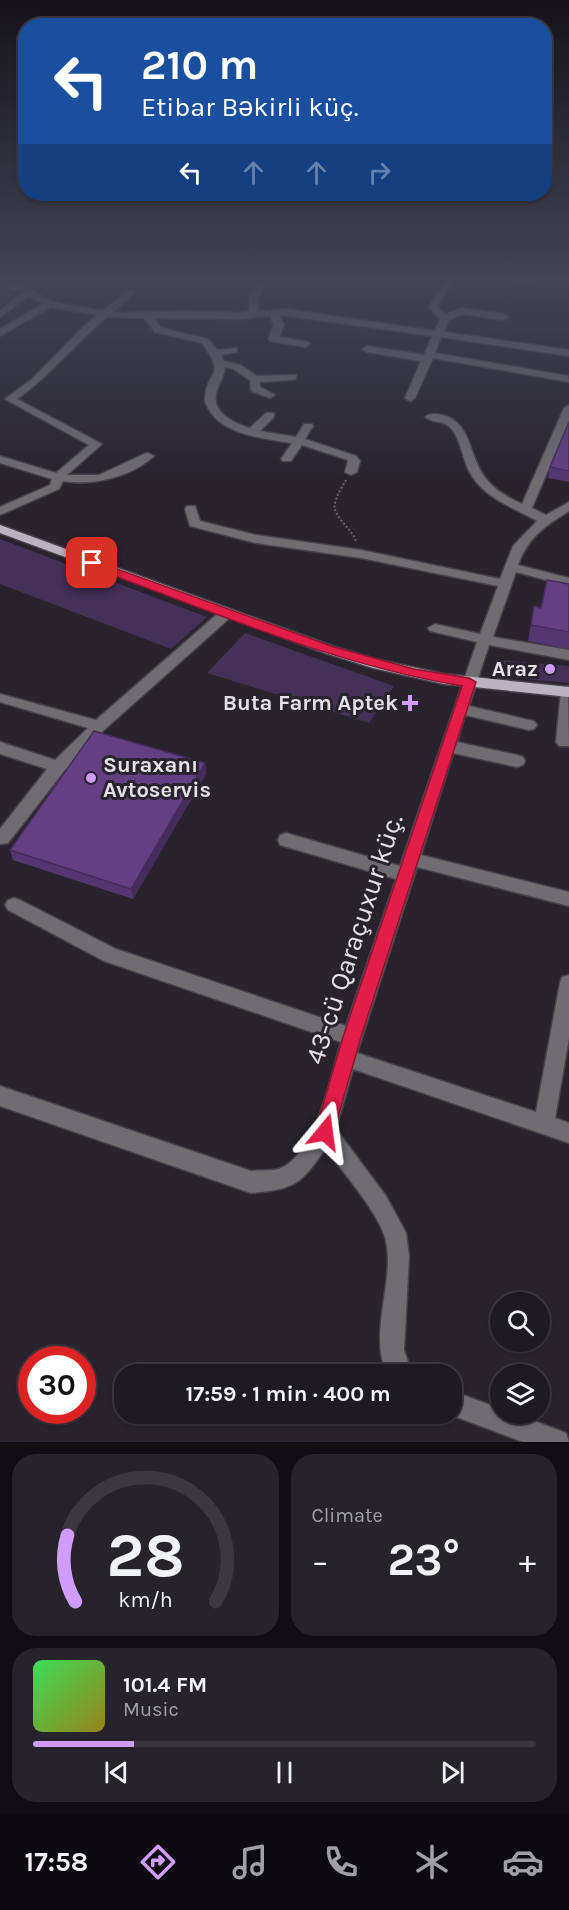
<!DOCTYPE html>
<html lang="en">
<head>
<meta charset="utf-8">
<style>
  :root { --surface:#1e1a22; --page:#26232a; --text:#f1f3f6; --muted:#a1a1a5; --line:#3c3840; --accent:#d09dff }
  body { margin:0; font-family:Karla,sans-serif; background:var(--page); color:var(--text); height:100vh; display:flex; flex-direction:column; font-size:22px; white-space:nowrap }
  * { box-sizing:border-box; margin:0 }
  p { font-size:20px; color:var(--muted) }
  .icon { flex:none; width:33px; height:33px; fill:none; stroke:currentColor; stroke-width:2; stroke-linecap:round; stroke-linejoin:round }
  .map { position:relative; height:1442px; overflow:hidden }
  .drawer { display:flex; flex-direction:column; gap:12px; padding:12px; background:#100e13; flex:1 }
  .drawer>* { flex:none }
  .guide { position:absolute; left:18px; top:18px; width:534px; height:183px; border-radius:24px; box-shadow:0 2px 4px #0004,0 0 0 2px var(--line); background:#1a4fa0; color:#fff; overflow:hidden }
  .tools { position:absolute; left:490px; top:1292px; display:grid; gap:12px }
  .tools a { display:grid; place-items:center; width:60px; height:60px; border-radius:50%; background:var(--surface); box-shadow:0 2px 4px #0004,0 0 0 2px var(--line); font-size:30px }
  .speed { position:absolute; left:18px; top:1346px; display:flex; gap:12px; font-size:30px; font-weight:700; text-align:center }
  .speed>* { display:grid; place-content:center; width:78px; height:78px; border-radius:50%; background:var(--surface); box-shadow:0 2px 4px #0004,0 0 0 2px var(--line); line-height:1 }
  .speed .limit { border:9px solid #d22; background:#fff; color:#111 }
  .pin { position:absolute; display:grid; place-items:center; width:51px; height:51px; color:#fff; margin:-26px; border-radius:12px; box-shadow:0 3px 9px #0006 }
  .me { position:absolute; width:66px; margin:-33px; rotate:16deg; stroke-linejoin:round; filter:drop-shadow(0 0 4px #0008) }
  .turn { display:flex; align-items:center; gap:21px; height:126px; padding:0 24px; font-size:27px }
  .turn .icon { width:78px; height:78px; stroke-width:2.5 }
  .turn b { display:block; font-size:42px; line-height:51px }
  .lanes { display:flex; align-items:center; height:57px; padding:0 24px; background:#0003; justify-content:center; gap:30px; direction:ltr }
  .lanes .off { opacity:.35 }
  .big { font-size:45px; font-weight:700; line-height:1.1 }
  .drawer .tile { flex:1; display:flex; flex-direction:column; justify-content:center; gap:9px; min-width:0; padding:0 21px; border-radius:24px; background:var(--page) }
  .drawer .dial { align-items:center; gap:0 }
  .dial svg { height:156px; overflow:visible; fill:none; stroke:var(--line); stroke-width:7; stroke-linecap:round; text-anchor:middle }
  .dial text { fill:var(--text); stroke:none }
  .song { display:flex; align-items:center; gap:18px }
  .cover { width:72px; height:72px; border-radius:9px; background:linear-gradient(135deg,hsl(130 70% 55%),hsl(50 70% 35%)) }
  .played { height:6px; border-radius:3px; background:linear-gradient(90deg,var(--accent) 20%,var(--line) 20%) }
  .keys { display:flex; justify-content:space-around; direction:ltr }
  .heat { display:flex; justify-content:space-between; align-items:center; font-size:33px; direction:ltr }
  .drawer .tiles { flex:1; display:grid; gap:12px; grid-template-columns:1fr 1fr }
  .tile:last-child { grid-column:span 2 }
  .trip { position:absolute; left:114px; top:1364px; width:348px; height:60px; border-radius:24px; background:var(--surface); box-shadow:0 2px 4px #0004,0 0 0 2px var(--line); font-weight:700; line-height:60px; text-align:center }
  .tab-bar { display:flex; height:96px; justify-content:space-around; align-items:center; background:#0c0a0e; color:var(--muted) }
  .tab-bar .icon { width:42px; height:42px }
  .tab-bar .active { color:var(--accent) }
  .tab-bar b { font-size:27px; color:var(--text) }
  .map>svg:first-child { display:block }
  .green { fill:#453058 }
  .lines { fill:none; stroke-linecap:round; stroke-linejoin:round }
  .minor-casing { stroke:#46414b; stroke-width:3 }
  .major-casing { stroke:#46414b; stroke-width:3 }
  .path { stroke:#656069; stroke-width:2; stroke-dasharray:2 2; stroke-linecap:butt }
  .minor { fill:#6f6c72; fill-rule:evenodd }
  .major { fill:#bab4c0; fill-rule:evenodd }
  .wall { fill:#563672 }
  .shaded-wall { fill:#462c5c }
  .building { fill:#643f84; stroke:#462c5c; stroke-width:1.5 }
  .route { fill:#e11d48; stroke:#92132f; stroke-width:1.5 }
  .poi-dot { fill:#d09dff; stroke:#28232d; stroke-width:2 }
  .labels { text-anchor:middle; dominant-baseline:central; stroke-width:6; stroke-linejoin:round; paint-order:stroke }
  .poi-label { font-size:22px; font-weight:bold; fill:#e3e0e7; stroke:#28232d; text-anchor:end }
  .near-street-label { font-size:27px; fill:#e3e0e7; stroke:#28232d }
</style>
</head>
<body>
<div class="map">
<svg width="569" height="1442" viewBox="0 0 569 1442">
  <rect width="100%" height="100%" fill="#28232d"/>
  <g class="green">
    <polygon points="0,539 207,617 171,649 0,584"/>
    <polygon points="245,633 394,686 369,723 207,673"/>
    <path d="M 500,660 L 569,666 L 569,683 C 547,680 520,682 501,670 Z"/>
  </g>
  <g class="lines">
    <defs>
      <g id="minor">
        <path d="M 0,280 L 26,287 L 53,302 L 103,311 L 128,290 L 134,290 L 134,294 L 113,312 L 122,313 L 186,311 L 240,313 L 249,312 L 249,297 L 259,280 L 267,280 L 259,297 L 258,312 L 286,309 L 435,331 L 440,319 L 428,307 L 445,280 L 453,280 L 438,307 L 446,314 L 461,308 L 504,314 L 509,317 L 504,320 L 462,314 L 449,320 L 444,332 L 569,350 L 569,356 L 441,337 L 435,353 L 568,376 L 569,382 L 433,358 L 415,398 L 410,401 L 405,398 L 421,361 L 367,352 L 362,349 L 367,346 L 424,355 L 432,336 L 279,315 L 284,325 L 279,337 L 308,342 L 310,344 L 305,347 L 270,341 L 268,339 L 274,325 L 270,316 L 240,319 L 154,318 L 161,328 L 208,339 L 217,350 L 237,348 L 237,352 L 221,355 L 224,361 L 240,365 L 257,376 L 296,375 L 296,379 L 292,380 L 260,382 L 260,387 L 275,395 L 270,398 L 251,391 L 250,380 L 233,369 L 225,367 C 224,377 218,385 216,394 C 212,413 235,424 250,428 L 266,413 L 274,413 L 274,417 L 260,431 L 296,437 L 304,424 L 312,424 L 313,426 L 305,439 L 356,456 L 360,461 L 357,472 L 351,475 L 345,472 L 348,460 L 302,445 L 291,461 L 283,461 L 281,459 L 292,443 C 262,438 216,435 205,401 C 205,369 228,379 202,343 L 155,332 L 144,318 L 107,317 C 76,343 51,375 17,399 L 102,444 L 67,475 L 99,475 L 144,454 L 148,453 L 154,456 C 132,477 92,486 63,481 L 59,489 L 0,515 L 0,507 L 50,485 L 52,479 L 0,463 L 0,456 L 56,473 L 89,445 L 5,399 L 32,379 L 80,330 L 97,315 L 51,307 L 0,336 L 0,329 L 43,304 L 29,296 L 0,317 L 0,310 L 23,292 L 0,286 Z"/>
        <path d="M 512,280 L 538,280 L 538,281 C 533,285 517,284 512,280 Z"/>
        <path d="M 569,405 L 569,421 L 532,508 L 546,515 L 569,502 L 569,511 C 544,527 529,536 518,565 L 569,578 L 569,586 L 516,572 L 493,637 L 569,650 L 569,660 L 489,645 L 469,706 L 529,720 L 534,721 L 537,725 L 534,729 L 529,730 L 465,715 L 457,742 L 517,755 L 523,757 L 525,761 L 523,765 L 517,767 L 453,753 L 421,855 L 569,892 L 569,906 L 417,867 L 357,1053 L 536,1112 L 560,983 L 562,977 L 569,975 L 569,1038 L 555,1118 L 569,1123 L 569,1143 L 353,1069 L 336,1129 L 386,1196 L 406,1233 L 409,1256 L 404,1350 L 412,1374 L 387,1374 C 368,1331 395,1283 386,1241 C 381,1216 342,1170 325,1149 C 301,1185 294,1189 251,1193 L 0,1106 L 0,1086 L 251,1171 C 259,1170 271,1171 279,1169 C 316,1155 331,1076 341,1042 L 104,961 L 8,910 L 5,905 L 8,900 L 14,898 L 20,900 L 116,949 L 346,1026 L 396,879 L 280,845 L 278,840 L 280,835 L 286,833 L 400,866 L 477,642 L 430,631 L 428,628 L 435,624 L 480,634 L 498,586 L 361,558 L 256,543 L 190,526 L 185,509 L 187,506 L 195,506 L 200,521 L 256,535 L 361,550 L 500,579 L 513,546 L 537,521 C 511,506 482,498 468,469 C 462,456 460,437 450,427 C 442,420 432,423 425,417 C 430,413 436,414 442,415 C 471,421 469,456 484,476 C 493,489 507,497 522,504 L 564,408 Z"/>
        <polygon points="227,609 234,613 232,616 104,730 64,771 8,843 0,844 0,829 47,769 0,754 0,742 55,760 88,728 0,702 0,694 96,720 222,610"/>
        <polygon points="568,686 569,746 559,746 556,742 561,691"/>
        <polygon points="452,1391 501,1409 501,1413 513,1413 566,1433 569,1442 523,1442 446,1413 452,1413"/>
      </g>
      <polygon id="major" points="0,525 335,647 375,659 444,674 569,687 569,697 444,684 373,668 325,653 0,533"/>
    </defs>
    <use href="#minor" class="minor-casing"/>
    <use href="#major" class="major-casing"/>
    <path class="path" d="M 346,480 C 342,487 337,495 335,503 C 331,515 352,529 356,541"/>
    <use href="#minor" class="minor"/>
    <use href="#major" class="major"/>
  </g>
  <g class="wall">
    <polygon points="569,422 569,482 548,478 550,467"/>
    <polygon points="569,584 569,649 528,641 534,606 541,608"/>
    <polygon points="205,763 206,774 133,899 13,860 10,850"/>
  </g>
  <g class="shaded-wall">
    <polygon points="0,280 8,280 11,298 0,306"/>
    <polygon points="205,763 206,774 133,899 131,889"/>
  </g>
  <g class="building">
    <polygon points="569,422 569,471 550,467"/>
    <polygon points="547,580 569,584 569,632 531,625 534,606 541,608"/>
    <polygon points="94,731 205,763 131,889 10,850"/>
  </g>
  <linearGradient id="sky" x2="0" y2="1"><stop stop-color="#161319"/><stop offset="0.58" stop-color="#424557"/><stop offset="1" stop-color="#424557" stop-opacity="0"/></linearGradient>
  <rect width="569" height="482" fill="url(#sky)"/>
  <path class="route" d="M 92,560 L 334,647 L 414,669 L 469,678 L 476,682 L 361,1037 L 332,1138 L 325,1141 L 318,1138 L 315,1132 L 343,1037 L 462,686 C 332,664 211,611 88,566 L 87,563 Z"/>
  <g class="poi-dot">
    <circle cx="550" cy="669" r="6"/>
    <path d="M407 694h6v6h6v6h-6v6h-6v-6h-6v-6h6z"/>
    <circle cx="91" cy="778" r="6"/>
  </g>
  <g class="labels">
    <g class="poi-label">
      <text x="538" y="669">Araz</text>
      <text x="398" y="703">Buta Farm Aptek</text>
      <text x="103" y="765" text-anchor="start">Suraxanı<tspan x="103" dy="25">Avtoservis</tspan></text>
    </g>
    <g class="near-street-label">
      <text transform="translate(354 939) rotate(-72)">43-cü Qaraçuxur küç.</text>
    </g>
  </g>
</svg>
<div class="tools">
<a><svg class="icon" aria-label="search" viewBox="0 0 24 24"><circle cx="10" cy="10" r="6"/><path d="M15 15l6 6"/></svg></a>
<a><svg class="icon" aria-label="layers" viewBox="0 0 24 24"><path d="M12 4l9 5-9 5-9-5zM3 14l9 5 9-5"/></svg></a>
</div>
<div class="speed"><div class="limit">30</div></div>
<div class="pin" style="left:92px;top:563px;background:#d93025"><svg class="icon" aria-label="arrive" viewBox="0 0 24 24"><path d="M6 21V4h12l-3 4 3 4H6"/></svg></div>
<svg class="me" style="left:325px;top:1132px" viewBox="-20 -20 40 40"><path d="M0-17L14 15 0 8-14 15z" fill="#e11d48" stroke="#fff" stroke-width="4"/></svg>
<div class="trip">17:59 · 1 min · 400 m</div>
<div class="guide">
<div class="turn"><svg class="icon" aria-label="left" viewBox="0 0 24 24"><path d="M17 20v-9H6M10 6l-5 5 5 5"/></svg><div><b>210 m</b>Etibar Bəkirli küç.</div></div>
<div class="lanes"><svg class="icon" aria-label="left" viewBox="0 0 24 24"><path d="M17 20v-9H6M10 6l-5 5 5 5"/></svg><svg class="icon off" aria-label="ahead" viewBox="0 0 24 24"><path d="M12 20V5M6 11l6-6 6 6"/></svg><svg class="icon off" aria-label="ahead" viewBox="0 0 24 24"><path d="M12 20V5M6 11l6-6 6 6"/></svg><svg class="icon off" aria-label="right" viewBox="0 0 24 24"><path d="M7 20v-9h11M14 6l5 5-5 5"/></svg></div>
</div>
</div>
<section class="drawer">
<div class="tiles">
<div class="tile dial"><svg viewBox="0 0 100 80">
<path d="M14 69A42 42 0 1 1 86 69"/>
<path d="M14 69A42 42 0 0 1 10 35" stroke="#d09dff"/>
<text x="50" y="56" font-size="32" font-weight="700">28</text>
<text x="50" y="72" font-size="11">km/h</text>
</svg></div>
<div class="tile"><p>Climate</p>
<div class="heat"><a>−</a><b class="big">23°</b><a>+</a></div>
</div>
<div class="tile">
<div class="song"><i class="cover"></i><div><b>101.4 FM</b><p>Music</p></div></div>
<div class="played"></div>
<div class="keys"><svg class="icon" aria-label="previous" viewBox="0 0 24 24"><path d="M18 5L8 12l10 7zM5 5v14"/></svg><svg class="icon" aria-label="pause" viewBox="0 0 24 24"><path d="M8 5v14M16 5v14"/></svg><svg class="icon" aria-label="next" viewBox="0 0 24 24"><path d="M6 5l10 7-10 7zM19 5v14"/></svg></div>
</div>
</div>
</section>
<nav class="tab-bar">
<b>17:58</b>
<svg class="icon active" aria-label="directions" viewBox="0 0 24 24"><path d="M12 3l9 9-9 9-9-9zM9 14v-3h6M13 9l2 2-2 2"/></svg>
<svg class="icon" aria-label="music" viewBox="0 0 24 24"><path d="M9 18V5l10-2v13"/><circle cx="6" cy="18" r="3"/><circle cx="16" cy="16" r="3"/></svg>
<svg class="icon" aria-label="phone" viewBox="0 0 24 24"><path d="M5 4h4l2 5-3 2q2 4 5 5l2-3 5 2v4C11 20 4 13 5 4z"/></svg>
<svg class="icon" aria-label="climate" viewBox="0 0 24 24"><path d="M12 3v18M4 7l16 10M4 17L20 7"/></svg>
<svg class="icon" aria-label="car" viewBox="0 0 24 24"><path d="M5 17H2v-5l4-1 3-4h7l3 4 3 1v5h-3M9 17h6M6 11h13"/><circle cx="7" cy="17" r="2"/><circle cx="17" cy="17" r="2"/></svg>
</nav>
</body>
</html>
